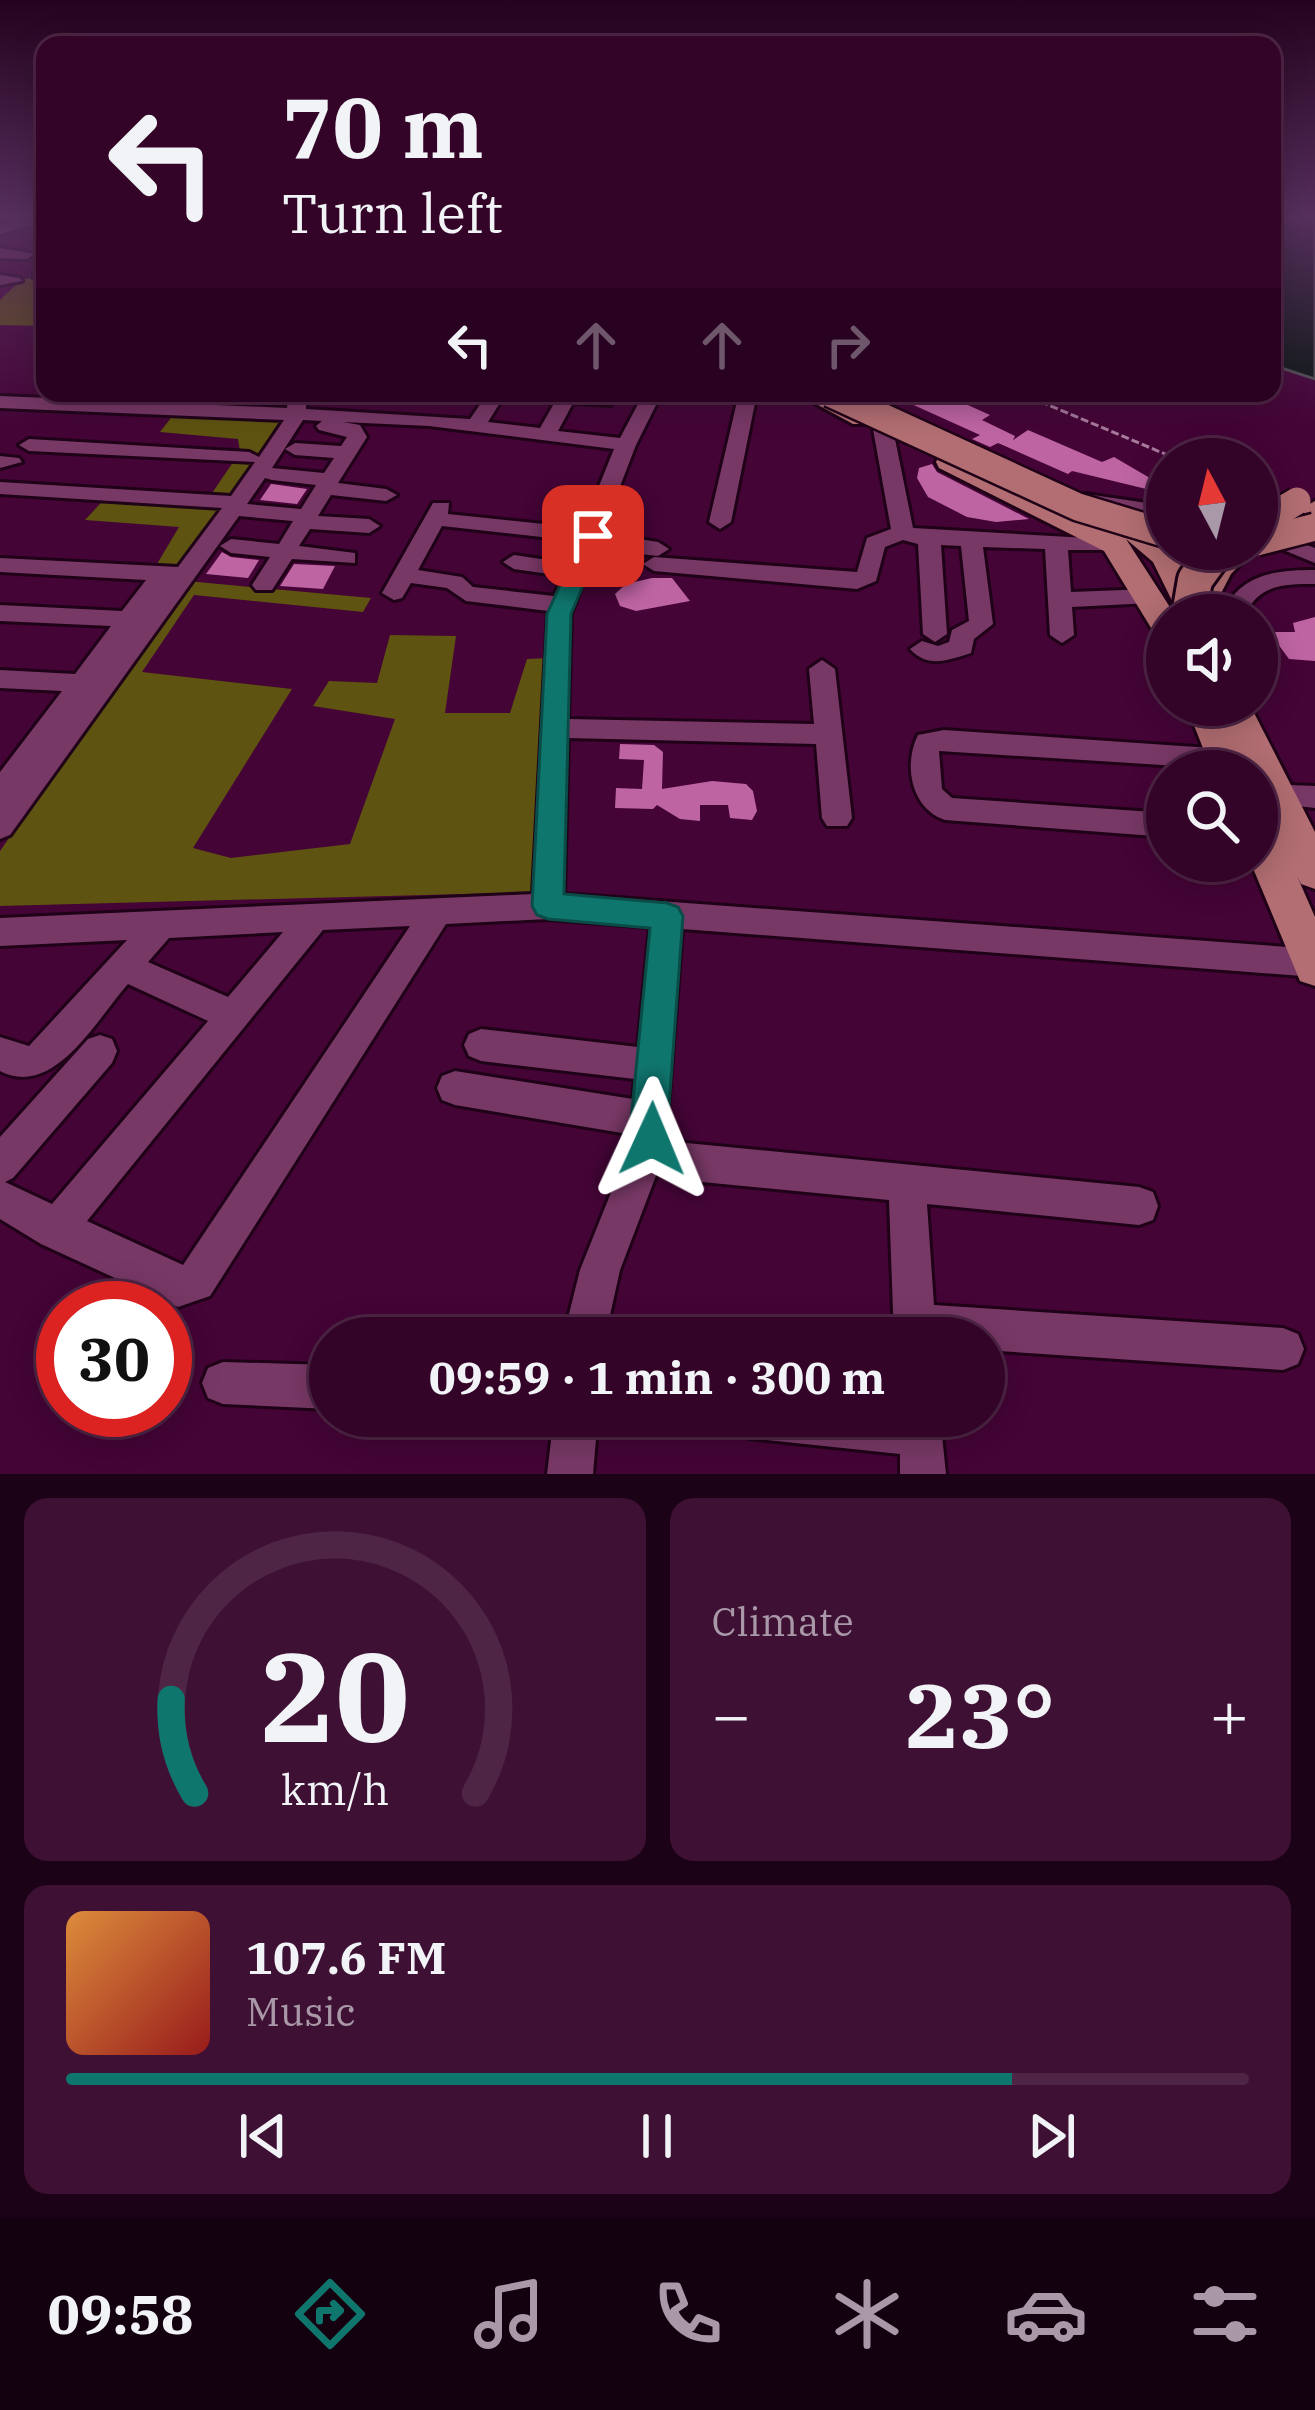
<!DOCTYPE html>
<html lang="en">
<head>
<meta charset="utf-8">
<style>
  :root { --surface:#330328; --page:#3e1134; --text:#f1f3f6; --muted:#a998a8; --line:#4e2545; --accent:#0f766e }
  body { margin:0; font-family:"IBM Plex Serif",serif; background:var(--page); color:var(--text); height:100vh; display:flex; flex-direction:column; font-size:45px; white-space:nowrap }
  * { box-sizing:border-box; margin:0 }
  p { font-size:39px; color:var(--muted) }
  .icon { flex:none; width:66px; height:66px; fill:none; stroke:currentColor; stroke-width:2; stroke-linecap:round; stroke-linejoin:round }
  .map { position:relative; height:1474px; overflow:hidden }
  .sheet { display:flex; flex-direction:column; gap:24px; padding:24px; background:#1c0216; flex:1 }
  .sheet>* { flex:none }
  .banner { position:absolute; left:36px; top:36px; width:1245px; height:366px; border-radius:24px; box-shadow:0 6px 30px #0003,0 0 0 3px var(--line); background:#330328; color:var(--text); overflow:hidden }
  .needle { width:78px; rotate:353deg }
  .controls { position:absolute; left:1146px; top:438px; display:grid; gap:24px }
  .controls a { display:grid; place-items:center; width:132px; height:132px; border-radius:50%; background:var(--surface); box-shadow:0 6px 30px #0003,0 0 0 3px var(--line); font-size:60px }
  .speed { position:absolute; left:36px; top:1281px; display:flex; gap:24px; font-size:60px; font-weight:700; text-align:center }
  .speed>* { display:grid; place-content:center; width:156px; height:156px; border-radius:50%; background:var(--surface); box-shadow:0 6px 30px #0003,0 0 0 3px var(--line); line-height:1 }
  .speed .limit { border:18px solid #d22; background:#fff; color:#111 }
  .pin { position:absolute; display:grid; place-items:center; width:102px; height:102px; color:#fff; margin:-51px; border-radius:24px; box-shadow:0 6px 18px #0006 }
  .me { position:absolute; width:132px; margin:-66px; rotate:1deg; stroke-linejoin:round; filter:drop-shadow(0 0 9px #0008) }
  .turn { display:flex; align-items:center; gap:42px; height:252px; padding:0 48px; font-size:54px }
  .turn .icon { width:156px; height:156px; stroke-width:2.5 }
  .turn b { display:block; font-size:84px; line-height:102px }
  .lanes { display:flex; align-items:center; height:114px; padding:0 48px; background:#0003; justify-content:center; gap:60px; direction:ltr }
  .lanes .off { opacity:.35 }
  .big { font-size:90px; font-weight:700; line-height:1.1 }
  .sheet .widget { flex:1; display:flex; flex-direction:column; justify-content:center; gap:18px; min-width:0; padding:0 42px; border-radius:24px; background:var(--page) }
  .sheet .dial { align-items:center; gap:0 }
  .dial svg { height:312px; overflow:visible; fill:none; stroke:var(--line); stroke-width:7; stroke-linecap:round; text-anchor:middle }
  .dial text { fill:var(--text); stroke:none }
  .song { display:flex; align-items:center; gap:36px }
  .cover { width:144px; height:144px; border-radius:18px; background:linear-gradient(135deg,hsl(30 70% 55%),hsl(0 70% 35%)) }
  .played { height:12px; border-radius:6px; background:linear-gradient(90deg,var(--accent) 80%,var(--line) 80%) }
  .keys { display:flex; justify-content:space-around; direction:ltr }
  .heat { display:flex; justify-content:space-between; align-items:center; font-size:66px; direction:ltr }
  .sheet .tiles { flex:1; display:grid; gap:24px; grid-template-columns:1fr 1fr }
  .widget:last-child { grid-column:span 2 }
  .trip { position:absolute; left:309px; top:1317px; width:696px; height:120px; border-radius:60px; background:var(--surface); box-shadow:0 6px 30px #0003,0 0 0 3px var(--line); font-weight:700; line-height:120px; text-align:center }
  .tabs { display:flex; height:192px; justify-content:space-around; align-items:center; background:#140110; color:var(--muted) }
  .tabs .icon { width:84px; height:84px }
  .tabs .active { color:var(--accent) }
  .tabs b { font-size:54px; color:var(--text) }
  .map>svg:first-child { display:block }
  .forest { fill:#5e5311 }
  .water { fill:#07170f; stroke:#515353; stroke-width:3 }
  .building { fill:#be64a3 }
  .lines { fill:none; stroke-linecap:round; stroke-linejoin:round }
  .minor-casing { stroke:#1f0217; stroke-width:6 }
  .major-casing { stroke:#1f0217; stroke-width:6 }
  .path { stroke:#a87a9c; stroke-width:3; stroke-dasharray:8 3; stroke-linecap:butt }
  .minor { fill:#783866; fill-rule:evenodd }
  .major { fill:#b26e72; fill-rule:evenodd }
  .major-bridge-far1-casing { stroke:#1f0217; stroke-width:32; stroke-linecap:butt }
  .major-bridge-casing { stroke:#1f0217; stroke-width:40; stroke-linecap:butt }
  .major-bridge-far1 { stroke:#b26e72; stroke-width:27 }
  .major-bridge { stroke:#b26e72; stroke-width:34 }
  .route { fill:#0f766e; stroke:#0a4d48; stroke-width:3 }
</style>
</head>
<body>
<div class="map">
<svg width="1315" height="1474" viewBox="0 0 1315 1474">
  <rect width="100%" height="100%" fill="#440436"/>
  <g class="forest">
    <polygon points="35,278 45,284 45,326 0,325 0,300 22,279"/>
    <polygon points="60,393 267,403 295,436 198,575 157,564 179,527 85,520 112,491 210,496 240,452 238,439 160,432 177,410 51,402"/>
    <polygon points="187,581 371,598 363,612 194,595 142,672 292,689 193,848 231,858 350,844 395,719 313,706 329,681 377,683 390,635 456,636 445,713 510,713 527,659 548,658 538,898 502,893 0,906 0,851"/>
  </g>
  <polygon class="water" points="1272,218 1315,218 1315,379 1272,365"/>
  <g class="building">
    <polygon points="887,393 941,393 990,415 982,420 1015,436 1013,440 1028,430 1102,462 1114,457 1167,488 1167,494 1072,471 1068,474 998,443 990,447 972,439 980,435"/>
    <polygon points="932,464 937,472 1029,519 996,522 967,517 928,497 917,478 919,468"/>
    <polygon points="271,484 272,484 307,489 297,504 260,500"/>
    <polygon points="222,552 231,557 259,560 248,578 206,574"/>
    <polygon points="294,564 335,566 323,589 280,586"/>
    <polygon points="652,578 672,578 690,601 636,611 620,606 615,594 626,584"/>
    <polygon points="1315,617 1315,661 1289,659 1269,632 1295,632 1293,623"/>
    <polygon points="620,744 654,745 663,752 662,789 712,781 746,784 753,791 757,811 752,820 730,818 728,805 700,805 700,821 680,819 657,805 653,809 615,808 616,788 642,789 644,760 619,759"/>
  </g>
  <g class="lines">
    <defs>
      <g id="minor">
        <polygon points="27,218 45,218 45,222 0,234 0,226"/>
        <polygon points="0,248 35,254 27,259 0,258"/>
        <polygon points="45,268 45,278 34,278 34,272"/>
        <polygon points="0,275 20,278 22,281 0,285"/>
        <path d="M 289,393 L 307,393 L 306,409 L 470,419 L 488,393 L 506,393 L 488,422 L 540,428 L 560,393 L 604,395 L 613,401 L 611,405 L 573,403 L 558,431 L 620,438 L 644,393 L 662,393 L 636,445 L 602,533 L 658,542 L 669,549 L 658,556 L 596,549 L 571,614 L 568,719 L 814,724 L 809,669 L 822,660 L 835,669 L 852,818 L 847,826 L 827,826 L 822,818 L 816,744 L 568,738 L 564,894 L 1315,949 L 1315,977 L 682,929 L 667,1120 L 676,1142 L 1139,1187 L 1153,1192 L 1158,1206 L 1153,1220 L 1139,1225 L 927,1204 L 934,1305 L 1283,1328 L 1298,1334 L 1304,1349 L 1298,1364 L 1283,1370 L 984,1350 L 984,1338 L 894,1338 L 889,1200 L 671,1179 L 657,1173 L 620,1270 L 605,1338 L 563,1338 L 580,1270 L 634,1135 L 455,1105 L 442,1100 L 437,1088 L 442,1076 L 455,1071 L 633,1099 L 635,1079 L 481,1061 L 469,1056 L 464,1045 L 469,1034 L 481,1029 L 638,1047 L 650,927 L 548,919 L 446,924 L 210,1296 L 178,1307 L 41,1244 L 0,1219 L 0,1137 L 88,1039 L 100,1035 L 112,1039 L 117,1051 L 112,1063 L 13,1178 L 5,1182 L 52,1204 L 208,1021 L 128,984 C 96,1020 54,1099 0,1071 L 0,1037 L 29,1046 L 127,940 L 0,946 L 0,918 L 533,894 L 548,611 L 466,601 L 447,588 L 411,583 L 402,598 L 394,600 L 382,593 L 433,503 L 449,503 L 448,514 L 582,528 L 614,449 L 429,426 L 343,422 L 360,425 L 367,437 L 338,483 L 386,489 L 397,495 L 386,501 L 331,495 L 318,516 L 369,519 L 380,526 L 369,533 L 310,529 L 299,546 L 355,553 L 355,563 L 292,559 L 272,590 L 256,590 L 252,585 L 270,557 L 231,553 L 220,546 L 231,539 L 279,544 L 293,521 L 239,516 L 10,835 L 0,839 L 0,772 L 62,691 L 0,688 L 0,670 L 75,674 L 111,626 L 0,621 L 0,605 L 122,611 L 146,580 L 0,572 L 0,558 L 178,567 L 222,508 L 0,494 L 0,482 L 231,496 L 255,462 L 29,451 L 19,445 L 29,439 L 249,452 L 259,457 L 284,420 L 0,408 L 0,396 L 287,408 ZM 303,420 L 322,421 L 316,426 L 319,430 L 347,437 L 341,446 L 295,443 L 285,449 L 295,455 L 334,458 L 324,473 L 272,468 ZM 265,478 L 272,480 L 316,485 L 301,509 L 247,504 ZM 442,526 L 577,541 L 568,563 L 514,555 L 503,562 L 514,569 L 563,576 L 554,596 L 473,587 L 462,577 L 418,570 ZM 410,926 L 183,1265 L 87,1221 L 323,930 ZM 283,932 L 228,997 L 148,962 L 169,938 Z"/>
        <polygon points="739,393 757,393 731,522 720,529 709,522"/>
        <path d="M 883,423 L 893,429 L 913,528 L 1123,540 L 1123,550 L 1068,550 L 1071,592 L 1150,589 L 1162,596 L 1150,603 L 1072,607 L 1074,635 L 1062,643 L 1050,635 L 1045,549 L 983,547 L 993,624 L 974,639 L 971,653 C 948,660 928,669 910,649 L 922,641 L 938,646 L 949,642 L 952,630 L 969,621 L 961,546 L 941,545 L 947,634 L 935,642 L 923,634 L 918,544 L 903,540 L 885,547 L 876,581 L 857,589 L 654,571 L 643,564 L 654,557 L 857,572 L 867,538 L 891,529 L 873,429 Z"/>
        <polygon points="0,456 19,458 22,462 0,468"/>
        <polygon points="1086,494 1167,506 1167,518 1079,504 1079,496"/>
        <polygon points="1257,527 1315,548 1315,563 1257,539"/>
        <path d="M 1315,570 L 1315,584 C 1284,584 1259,584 1245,615 L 1221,615 C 1240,574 1273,570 1315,570 Z"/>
        <path d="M 944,730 L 1226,749 L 1236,752 L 1240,759 L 1236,766 L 1226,769 L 939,751 L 942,789 L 952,798 L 1167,813 L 1167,837 L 945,820 C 911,809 903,764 918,735 Z"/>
        <polygon points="1290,785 1315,786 1315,808 1280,804 1276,796 1280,788"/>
        <polygon points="223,1362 330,1365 330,1409 223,1404 208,1398 202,1383 208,1368"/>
        <polygon points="554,1416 598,1416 593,1474 547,1474"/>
        <polygon points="727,1416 940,1416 946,1474 900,1474 900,1454 749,1438 734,1431"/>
      </g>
      <g id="major">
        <polygon points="796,393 828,393 875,419 871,424 853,424"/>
        <polygon points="949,454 1125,538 1100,515 1104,509 1124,509 1167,543 1167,549 1177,551 1195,585 1223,549 1255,549 1231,574 1215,605 1207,607 1211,615 1179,615 1153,562 1126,539 1175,615 1167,615 1167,639 1156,636 1104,551 939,468 936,462 939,456"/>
        <polygon points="1315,501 1315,519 1299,518 1295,512"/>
        <polygon points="1186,705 1250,705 1315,832 1315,889 1301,884 1297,876 1315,917 1315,986 1300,981 1250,861 1257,861 1257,814 1269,819 1257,792 1257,771 1212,771"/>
      </g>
    </defs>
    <use href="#minor" class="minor-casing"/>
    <use href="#major" class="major-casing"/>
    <polyline class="path" points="1020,393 1177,459"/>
    <use href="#minor" class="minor"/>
    <use href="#major" class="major"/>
    <defs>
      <g id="major-bridge-far1">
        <polyline points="830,393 1078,507 1167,534"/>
        <polyline points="1257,525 1297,501"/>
        <polyline points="1257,542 1315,527"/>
        <polyline points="1211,558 1218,549"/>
      </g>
      <polyline id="major-bridge" points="1189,615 1195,580 1213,555"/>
    </defs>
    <use href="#major-bridge-far1" class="major-bridge-far1-casing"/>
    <use href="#major-bridge" class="major-bridge-casing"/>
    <use href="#major-bridge-far1" class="major-bridge-far1"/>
    <use href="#major-bridge" class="major-bridge"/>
  </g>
  <linearGradient id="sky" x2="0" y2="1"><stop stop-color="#25021e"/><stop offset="0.51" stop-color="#562f5d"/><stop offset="1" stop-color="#562f5d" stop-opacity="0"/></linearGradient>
  <rect width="1315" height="425" fill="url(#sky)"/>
  <polygon class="route" points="593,529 604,536 571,614 564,894 667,903 678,907 683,916 668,1120 670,1139 665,1152 652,1157 638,1152 631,1120 650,928 548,919 537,915 532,906 547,614 582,536"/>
</svg>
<div class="controls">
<a><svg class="needle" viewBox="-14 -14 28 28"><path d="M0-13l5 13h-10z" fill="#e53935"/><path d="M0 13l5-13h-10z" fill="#a998a8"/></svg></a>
<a><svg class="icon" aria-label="sound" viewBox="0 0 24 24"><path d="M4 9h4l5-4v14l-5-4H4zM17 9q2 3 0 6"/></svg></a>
<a><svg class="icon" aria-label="search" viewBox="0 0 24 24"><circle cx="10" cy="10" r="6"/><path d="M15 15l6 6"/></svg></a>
</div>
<div class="speed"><div class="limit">30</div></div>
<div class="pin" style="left:593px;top:536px;background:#d93025"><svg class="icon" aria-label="arrive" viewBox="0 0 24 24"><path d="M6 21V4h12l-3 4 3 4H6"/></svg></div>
<svg class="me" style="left:652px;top:1139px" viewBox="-20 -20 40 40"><path d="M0-17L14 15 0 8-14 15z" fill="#0f766e" stroke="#fff" stroke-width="4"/></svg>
<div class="trip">09:59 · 1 min · 300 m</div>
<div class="banner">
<div class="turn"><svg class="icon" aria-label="left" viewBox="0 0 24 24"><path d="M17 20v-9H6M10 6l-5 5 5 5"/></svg><div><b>70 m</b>Turn left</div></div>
<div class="lanes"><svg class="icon" aria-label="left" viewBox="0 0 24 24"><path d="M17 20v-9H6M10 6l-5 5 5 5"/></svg><svg class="icon off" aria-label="ahead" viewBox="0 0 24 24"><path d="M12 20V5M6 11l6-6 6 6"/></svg><svg class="icon off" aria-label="ahead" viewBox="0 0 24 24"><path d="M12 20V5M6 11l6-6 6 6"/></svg><svg class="icon off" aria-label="right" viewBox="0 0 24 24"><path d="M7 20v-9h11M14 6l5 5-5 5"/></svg></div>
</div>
</div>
<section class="sheet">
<div class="tiles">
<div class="widget dial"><svg viewBox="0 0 100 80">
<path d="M14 69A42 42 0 1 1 86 69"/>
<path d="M14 69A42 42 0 0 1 8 45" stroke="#0f766e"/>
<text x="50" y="56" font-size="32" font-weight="700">20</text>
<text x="50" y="72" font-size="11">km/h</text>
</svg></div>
<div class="widget"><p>Climate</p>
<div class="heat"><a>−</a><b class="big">23°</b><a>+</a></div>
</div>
<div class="widget">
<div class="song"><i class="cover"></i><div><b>107.6 FM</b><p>Music</p></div></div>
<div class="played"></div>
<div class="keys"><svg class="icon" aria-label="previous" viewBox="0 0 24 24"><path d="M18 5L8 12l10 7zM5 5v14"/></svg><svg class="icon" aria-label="pause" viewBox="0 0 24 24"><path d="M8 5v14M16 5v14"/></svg><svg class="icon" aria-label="next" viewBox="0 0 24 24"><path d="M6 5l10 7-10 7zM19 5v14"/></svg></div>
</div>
</div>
</section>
<nav class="tabs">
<b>09:58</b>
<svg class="icon active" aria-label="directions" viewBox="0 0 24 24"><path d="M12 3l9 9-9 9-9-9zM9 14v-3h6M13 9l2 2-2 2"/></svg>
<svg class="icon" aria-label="music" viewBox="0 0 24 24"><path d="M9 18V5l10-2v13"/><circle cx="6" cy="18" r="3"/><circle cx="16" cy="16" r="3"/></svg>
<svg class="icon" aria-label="phone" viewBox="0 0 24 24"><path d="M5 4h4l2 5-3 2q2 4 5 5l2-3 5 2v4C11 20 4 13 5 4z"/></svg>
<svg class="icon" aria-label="climate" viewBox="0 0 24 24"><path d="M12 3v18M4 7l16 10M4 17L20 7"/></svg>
<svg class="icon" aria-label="car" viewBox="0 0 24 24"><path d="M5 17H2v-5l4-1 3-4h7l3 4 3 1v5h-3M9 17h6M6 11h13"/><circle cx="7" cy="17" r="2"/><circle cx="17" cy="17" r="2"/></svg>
<svg class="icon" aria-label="filters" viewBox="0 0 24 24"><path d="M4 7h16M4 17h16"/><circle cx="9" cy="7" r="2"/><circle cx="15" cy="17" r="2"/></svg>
</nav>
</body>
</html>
